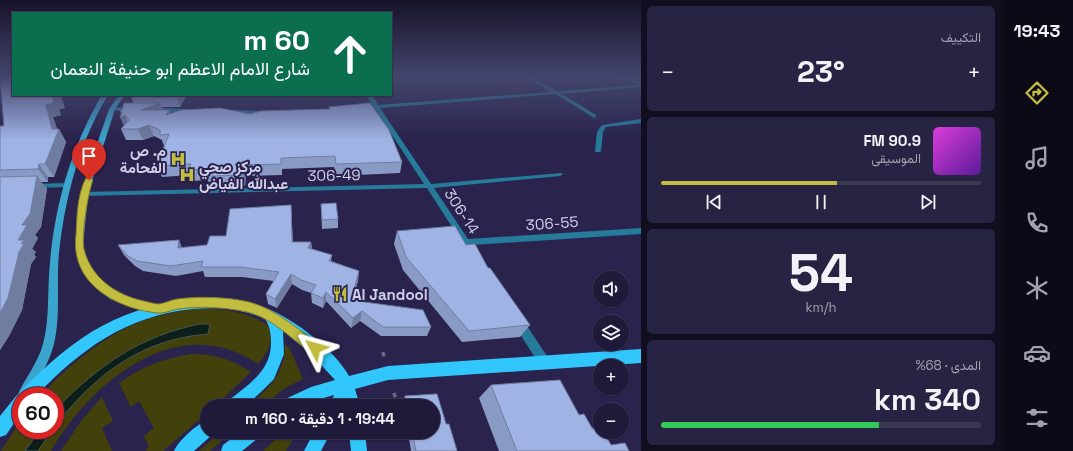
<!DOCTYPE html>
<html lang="ar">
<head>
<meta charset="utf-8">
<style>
  :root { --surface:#1f1a3a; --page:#272342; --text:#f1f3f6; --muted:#a1a1af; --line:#3c3854; --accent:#c2bd3f }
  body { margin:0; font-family:"Space Grotesk",Vazirmatn,sans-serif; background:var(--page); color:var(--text); direction:rtl; height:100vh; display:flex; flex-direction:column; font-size:15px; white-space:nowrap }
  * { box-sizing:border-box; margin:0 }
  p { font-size:13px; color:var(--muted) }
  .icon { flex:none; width:22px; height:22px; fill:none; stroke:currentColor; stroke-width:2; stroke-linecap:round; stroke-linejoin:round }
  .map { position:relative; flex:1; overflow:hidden; direction:ltr }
  .drawer { display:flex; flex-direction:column; gap:6px; padding:6px; background:#110e20; width:360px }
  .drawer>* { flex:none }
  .guide { position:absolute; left:12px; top:12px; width:380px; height:84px; border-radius:0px; box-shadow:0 1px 3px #0004,0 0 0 1px var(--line); direction:rtl; background:#0b6e4f; color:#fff; overflow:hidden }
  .fabs { position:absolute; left:593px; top:271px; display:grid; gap:8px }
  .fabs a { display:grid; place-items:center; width:36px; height:36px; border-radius:50%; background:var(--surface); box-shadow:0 1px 3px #0004,0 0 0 1px var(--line); font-size:20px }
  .speed { position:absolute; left:12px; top:387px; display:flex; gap:8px; font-size:20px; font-weight:700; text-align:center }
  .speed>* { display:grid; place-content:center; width:52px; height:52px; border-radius:50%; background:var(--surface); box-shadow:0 1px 3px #0004,0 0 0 1px var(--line); line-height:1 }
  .speed .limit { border:6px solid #d22; background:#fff; color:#111 }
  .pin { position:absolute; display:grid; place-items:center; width:34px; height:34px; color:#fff; margin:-41px -17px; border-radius:50% 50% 50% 0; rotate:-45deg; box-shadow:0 0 4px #0007 }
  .pin .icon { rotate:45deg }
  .me { position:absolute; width:44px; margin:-22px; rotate:309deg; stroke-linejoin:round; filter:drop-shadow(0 0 3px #0008) }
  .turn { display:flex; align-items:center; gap:14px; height:84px; padding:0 16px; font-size:18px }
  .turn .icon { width:52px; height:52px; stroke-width:2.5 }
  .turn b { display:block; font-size:28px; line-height:34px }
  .big { font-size:30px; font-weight:700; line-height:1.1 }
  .drawer .card { flex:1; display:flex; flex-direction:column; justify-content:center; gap:6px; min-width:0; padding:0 14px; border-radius:6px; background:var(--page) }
  .drawer .dial { align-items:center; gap:0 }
  .dial b { font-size:52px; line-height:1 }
  .song { display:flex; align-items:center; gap:12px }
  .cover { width:48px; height:48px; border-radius:6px; background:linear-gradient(135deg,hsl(300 70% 55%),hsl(270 70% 35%)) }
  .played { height:4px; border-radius:2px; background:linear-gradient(90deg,var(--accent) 55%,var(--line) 55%) }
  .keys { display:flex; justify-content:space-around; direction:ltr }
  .heat { display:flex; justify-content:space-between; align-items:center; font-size:22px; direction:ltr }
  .charge { height:6px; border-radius:3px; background:linear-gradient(90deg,#34c759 68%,var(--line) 0) }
  .trip { position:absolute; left:200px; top:399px; width:240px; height:40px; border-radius:20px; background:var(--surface); box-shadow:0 1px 3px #0004,0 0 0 1px var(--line); font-weight:700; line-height:40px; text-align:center; direction:rtl }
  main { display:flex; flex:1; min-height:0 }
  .dock { display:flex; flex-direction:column; width:72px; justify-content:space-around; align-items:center; background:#0c0a17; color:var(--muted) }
  .dock .icon { width:28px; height:28px }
  .dock .current { color:var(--accent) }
  .dock b { font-size:18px; color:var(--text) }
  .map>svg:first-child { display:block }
  .green { fill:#43410b }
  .water { fill:#0c1f18; stroke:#475457 }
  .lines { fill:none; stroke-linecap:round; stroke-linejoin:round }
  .path { stroke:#6c688c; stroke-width:3.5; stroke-dasharray:4.5 4.5; stroke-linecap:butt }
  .minor { fill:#267b9a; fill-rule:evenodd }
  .tertiary { fill:#267b9a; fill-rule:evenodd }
  .secondary { fill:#3ba5ce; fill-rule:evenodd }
  .primary { fill:#32c7fc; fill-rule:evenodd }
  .wall { fill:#899ac5 }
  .shaded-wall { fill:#6f7da0 }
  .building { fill:#9fb3e5; stroke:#6f7da0 }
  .route { fill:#c2bd3f; stroke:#7e7b29 }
  .labels { text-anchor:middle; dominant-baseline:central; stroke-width:4; stroke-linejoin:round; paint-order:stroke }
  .poi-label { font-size:15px; font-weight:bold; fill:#d1d0eb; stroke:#29234d; text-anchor:start }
  .street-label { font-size:15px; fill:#d1d0eb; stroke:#29234d }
</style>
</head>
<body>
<main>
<nav class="dock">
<b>19:43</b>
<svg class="icon current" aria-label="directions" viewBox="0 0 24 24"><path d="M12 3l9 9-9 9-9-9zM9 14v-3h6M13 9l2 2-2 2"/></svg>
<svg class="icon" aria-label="music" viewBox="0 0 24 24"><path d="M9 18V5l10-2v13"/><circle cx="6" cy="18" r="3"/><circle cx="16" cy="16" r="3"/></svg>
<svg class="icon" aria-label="phone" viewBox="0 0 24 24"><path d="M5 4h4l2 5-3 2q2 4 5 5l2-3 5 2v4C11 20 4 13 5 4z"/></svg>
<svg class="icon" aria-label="climate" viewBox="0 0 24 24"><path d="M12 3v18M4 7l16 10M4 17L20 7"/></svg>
<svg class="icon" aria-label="car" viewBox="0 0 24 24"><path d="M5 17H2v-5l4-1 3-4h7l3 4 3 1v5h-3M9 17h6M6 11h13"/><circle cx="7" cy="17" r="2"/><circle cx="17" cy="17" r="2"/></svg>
<svg class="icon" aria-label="filters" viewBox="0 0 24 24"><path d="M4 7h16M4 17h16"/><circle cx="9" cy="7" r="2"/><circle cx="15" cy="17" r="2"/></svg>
</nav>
<section class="drawer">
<div class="card"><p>التكييف</p>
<div class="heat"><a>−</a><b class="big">23°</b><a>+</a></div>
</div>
<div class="card">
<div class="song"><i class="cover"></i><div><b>90.9 FM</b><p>الموسيقى</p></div></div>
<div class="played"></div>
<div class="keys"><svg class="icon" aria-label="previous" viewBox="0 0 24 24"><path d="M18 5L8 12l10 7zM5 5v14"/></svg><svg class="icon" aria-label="pause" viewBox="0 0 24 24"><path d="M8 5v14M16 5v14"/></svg><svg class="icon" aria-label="next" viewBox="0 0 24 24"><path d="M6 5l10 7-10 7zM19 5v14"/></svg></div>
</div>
<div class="card dial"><b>54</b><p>km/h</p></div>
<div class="card"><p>المدى · 68%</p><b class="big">340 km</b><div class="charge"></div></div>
</section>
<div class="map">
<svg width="641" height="451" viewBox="0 0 641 451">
  <rect width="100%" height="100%" fill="#29234d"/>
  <g class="green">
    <path d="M 187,309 C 220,309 238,308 268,325 C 274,342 269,350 258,364 C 178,309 91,382 51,451 L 1,451 L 21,420 L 21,430 L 55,430 L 55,396 L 41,396 C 65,367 109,332 145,320 C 158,315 173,313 187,309 Z"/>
    <path d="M 285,344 L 290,349 L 303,379 L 285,388 L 263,406 L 249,406 C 268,389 286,373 285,344 Z"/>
    <path d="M 191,354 C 214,354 232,359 251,372 L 215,406 L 207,406 L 207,413 L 163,451 L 145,451 L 149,447 L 144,436 L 154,428 L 139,401 L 131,407 L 119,383 C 141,367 164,358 191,354 Z"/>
    <polygon points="102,397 113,421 102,428 112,451 61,451 81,421"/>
    <polygon points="220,432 232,432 210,451 199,451"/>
    <polygon points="284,432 297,432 286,451 263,451"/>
  </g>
  <g class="water">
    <path d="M 200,324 L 210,324 L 208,334 C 141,339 95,375 55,426 L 55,411 L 57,408 C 99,365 140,336 200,324 Z"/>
    <polygon points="40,430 52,430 38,451 25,451"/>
  </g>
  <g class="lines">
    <g class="path">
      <polyline points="383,352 384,357"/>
      <polyline points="394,393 396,400"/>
    </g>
    <g class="minor">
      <polygon points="526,77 532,77 557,91 641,85 641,87 562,94 596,115 596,117 594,118 556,94 380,108 431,184 562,173 563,174 560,176 434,188 468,239 641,228 641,234 472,245 477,253 476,255 470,255 427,188 84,196 80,194 84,192 424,184 375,109 363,110 360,108 363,106 373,106 366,95 372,95 378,105 551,92"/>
      <polygon points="112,107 133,108 136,110 133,112 110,110 109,109"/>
      <polygon points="159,108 187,109 190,111 187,113 157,111 157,109"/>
      <polygon points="231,110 265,111 268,113 265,115 229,113 228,112"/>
      <polygon points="641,119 641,123 606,127 603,132 601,151 600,152 596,152 595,151 597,132 602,125"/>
      <polygon points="67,183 70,183 71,185 70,187 33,188 29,186 33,184"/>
      <polygon points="519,318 523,320 549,359 551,363 549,367 545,368 541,367 515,326 514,323 515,320"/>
    </g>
    <g class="tertiary">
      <polygon points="616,77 623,77 641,83 641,86"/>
      <polygon points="634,77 641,77 641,80 634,78"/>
    </g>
    <g class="secondary">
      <path d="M 102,95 L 108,95 C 79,143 65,198 59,253 C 56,283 61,314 54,344 C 49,363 39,379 30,396 L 21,396 L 21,401 L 19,400 L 17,396 C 25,378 38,363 43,344 C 50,318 47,289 50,262 C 55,204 72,145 102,95 Z"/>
      <polygon points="119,95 125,95 115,109 88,194 83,247 90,268 99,279 116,293 134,300 162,306 164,309 162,312 159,313 133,308 110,299 93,285 83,273 75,247 80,194 109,109"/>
    </g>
    <g class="primary">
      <path d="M 204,298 C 220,297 237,298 253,303 C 286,313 332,346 349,376 L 388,366 L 641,349 L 641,363 L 388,380 L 355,389 L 360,406 L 346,406 L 345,404 L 344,406 L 330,406 L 334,395 L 313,401 L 302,406 L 279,406 L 281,401 L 311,387 L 335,380 L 311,354 L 283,331 L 284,354 L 274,379 L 261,392 L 245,406 L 226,406 L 228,401 C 248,385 271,371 271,343 C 271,334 270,326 265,319 C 242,308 217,307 193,309 C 126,316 81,349 36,396 L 21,396 L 21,413 L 6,435 L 0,437 L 0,416 L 16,396 L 19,394 L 21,391 C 78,333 122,305 204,298 Z"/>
      <path d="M 207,420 L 207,432 L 213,432 L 213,434 L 194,451 L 174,451 C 179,440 196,425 207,420 Z"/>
      <polygon points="240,432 260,432 258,438 242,451 221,451 223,445"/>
      <polygon points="314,432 331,432 321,451 304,451"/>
      <polygon points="349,432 365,432 367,451 351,451"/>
    </g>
  </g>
  <g class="wall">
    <polygon points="0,77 65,108 59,109 61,115 53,117 57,129 59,129 66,142 54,177 48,177 48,182 41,182 47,189 41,227 35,235 38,238 32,249 36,252 34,255 36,257 31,264 22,310 9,336 0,350 0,126 4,126"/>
    <polygon points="187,95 180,107 162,107 163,110 169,110 171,113 250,114 329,109 329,107 402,162 400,173 336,176 334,167 282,169 282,175 246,176 245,186 214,187 207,180 193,181 191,175 162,177 157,166 164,146 162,140 154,136 143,140 126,140 121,129 124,125 120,117 121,114 120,110 122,110 133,103 131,96"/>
    <polygon points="321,204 338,219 338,228 322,229"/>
    <polygon points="291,205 293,242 311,242 312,249 332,255 331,261 359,271 358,281 354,294 364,302 431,327 427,336 381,336 360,321 351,328 326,301 323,308 312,303 311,293 302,290 292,284 277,308 268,304 266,294 274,281 242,277 205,277 203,271 176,276 143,271 135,266 124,255 118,245 182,248 207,245"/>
    <polygon points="397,231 466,245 488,268 530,325 520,337 462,342 403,270 394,244"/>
    <polygon points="491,385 579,415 592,428 611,445 629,451 499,451 479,398"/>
    <polygon points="437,394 446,424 449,424 457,451 411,451 408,432 433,432 433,406 402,406 402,403 405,396"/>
  </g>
  <g class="shaded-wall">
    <polygon points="58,95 61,95 65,108 59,109 61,115 53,117 58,132 59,129 66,142 54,177 45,164 52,129 46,105 52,97"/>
    <polygon points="178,95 187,95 180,107 177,97"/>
    <polygon points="160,103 164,114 141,110"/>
    <polygon points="169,110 173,120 166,115"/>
    <polygon points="125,115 129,126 125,127 120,117"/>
    <polygon points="149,125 154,136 143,140 138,129"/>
    <polygon points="39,164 48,177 48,182 38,169"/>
    <polygon points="244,165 246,176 245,186 243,175"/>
    <polygon points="37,176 47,189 41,227 35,235 38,238 32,249 36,252 34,255 36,257 31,264 22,310 9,336 0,350 0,313 22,225"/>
    <polygon points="179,240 183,250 178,248"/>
    <polygon points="311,242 312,252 308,248"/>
    <polygon points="359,271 358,281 352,302 353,293"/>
    <polygon points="291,274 292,284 277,308 275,299"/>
    <polygon points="326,292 326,301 323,308 323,298"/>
    <polygon points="362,311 360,321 351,328 353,318"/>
  </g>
  <g class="building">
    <polygon points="0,77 13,77 13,95 58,95 58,96 52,97 54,103 46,105 52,129 59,129 45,164 39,164 38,169 0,170 0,126 4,126"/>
    <polygon points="132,95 178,95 177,97 131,96"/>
    <polygon points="124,103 160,103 141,110 169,110 166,115 181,110 220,108 250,114 261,111 330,109 329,107 370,103 389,130 402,162 336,164 335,156 281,158 281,164 244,165 243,175 211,176 204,169 189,170 191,164 157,166 169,134 160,135 160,130 149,125 138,129 121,129 129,120 125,115 120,117 122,112 120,110 122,110"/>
    <polygon points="37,176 30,214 22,225 27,225 18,240 24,240 21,244 24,244 19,252 8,298 0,313 0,177"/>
    <polygon points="336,203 338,219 322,220 321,204"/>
    <polygon points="291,205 292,242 311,242 308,248 332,255 329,261 359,271 353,293 364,302 423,310 431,327 383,327 362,311 353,318 326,292 323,298 311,293 316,285 301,280 291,274 275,299 266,294 279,272 240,267 201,267 203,261 171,266 137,261 128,256 118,245 179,240 178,248 207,245 210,236 226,236 230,209"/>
    <polygon points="455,226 466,245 475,244 488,268 490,268 530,325 469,331 406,257 397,231"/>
    <polygon points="560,380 579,415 584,414 592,428 600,428 600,432 604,432 611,445 625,443 629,451 517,451 491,385"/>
    <polygon points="437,394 446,424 449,424 457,451 416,451 412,432 433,432 433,406 407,406 405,396"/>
  </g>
  <linearGradient id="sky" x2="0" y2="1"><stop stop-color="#17132a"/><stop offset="0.55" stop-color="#43456d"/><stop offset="1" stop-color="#43456d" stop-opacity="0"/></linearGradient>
  <rect width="641" height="140" fill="url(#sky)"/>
  <path class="route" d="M 86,178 L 91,178 L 93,180 C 88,193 81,236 84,249 C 91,278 116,295 144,301 C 149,302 155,304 159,304 C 165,303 171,300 177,299 C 200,296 227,297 249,302 C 276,309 297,329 319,344 L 321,348 L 319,352 L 315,354 L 310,352 C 291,338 270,317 247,312 C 224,307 200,306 178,309 C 171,310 164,314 157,313 C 115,308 70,283 76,235 C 77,216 77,195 86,178 Z"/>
  <defs>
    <symbol id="hospital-bare" viewBox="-9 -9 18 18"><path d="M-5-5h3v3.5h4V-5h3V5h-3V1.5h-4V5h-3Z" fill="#c2bd3f" stroke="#29234d" stroke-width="2.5" paint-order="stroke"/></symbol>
    <symbol id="restaurant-bare" viewBox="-9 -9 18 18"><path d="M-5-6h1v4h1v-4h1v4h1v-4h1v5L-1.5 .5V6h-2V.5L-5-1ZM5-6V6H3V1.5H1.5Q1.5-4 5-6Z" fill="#c2bd3f" stroke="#29234d" stroke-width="2.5" paint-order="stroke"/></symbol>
  </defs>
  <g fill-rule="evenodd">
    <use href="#hospital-bare" x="167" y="148" width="22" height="22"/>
    <use href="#hospital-bare" x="176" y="164" width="22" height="22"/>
    <use href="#restaurant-bare" x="329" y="283" width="22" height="22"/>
  </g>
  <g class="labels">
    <g class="poi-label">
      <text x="166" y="150" text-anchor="end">م. ص<tspan x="166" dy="17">الفحامة</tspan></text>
      <text x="199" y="166">مركز صحي<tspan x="199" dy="17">عبدالله الفياض</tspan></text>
      <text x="352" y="294">Al Jandool</text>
    </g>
    <g class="street-label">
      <text transform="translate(334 175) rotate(-1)">306-49</text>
      <text transform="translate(462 211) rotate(57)">306-14</text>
      <text transform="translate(552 223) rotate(-4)">306-55</text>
    </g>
  </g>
</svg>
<div class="fabs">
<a><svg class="icon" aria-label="sound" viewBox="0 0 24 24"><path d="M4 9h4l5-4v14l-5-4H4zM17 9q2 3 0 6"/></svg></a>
<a><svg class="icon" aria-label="layers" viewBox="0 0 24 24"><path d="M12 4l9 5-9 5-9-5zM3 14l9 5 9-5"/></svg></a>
<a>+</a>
<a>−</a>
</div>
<div class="speed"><div class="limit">60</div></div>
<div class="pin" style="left:89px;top:180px;background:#d93025"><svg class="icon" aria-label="arrive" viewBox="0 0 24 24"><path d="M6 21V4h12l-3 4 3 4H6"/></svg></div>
<svg class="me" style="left:315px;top:348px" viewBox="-20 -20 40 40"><path d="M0-17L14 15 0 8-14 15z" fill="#c2bd3f" stroke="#fff" stroke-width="4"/></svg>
<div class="trip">19:44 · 1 دقيقة · 160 m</div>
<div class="guide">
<div class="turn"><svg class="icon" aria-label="ahead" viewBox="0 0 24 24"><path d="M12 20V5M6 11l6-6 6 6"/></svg><div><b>60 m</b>شارع الامام الاعظم ابو حنيفة النعمان</div></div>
</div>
</div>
</main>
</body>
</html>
